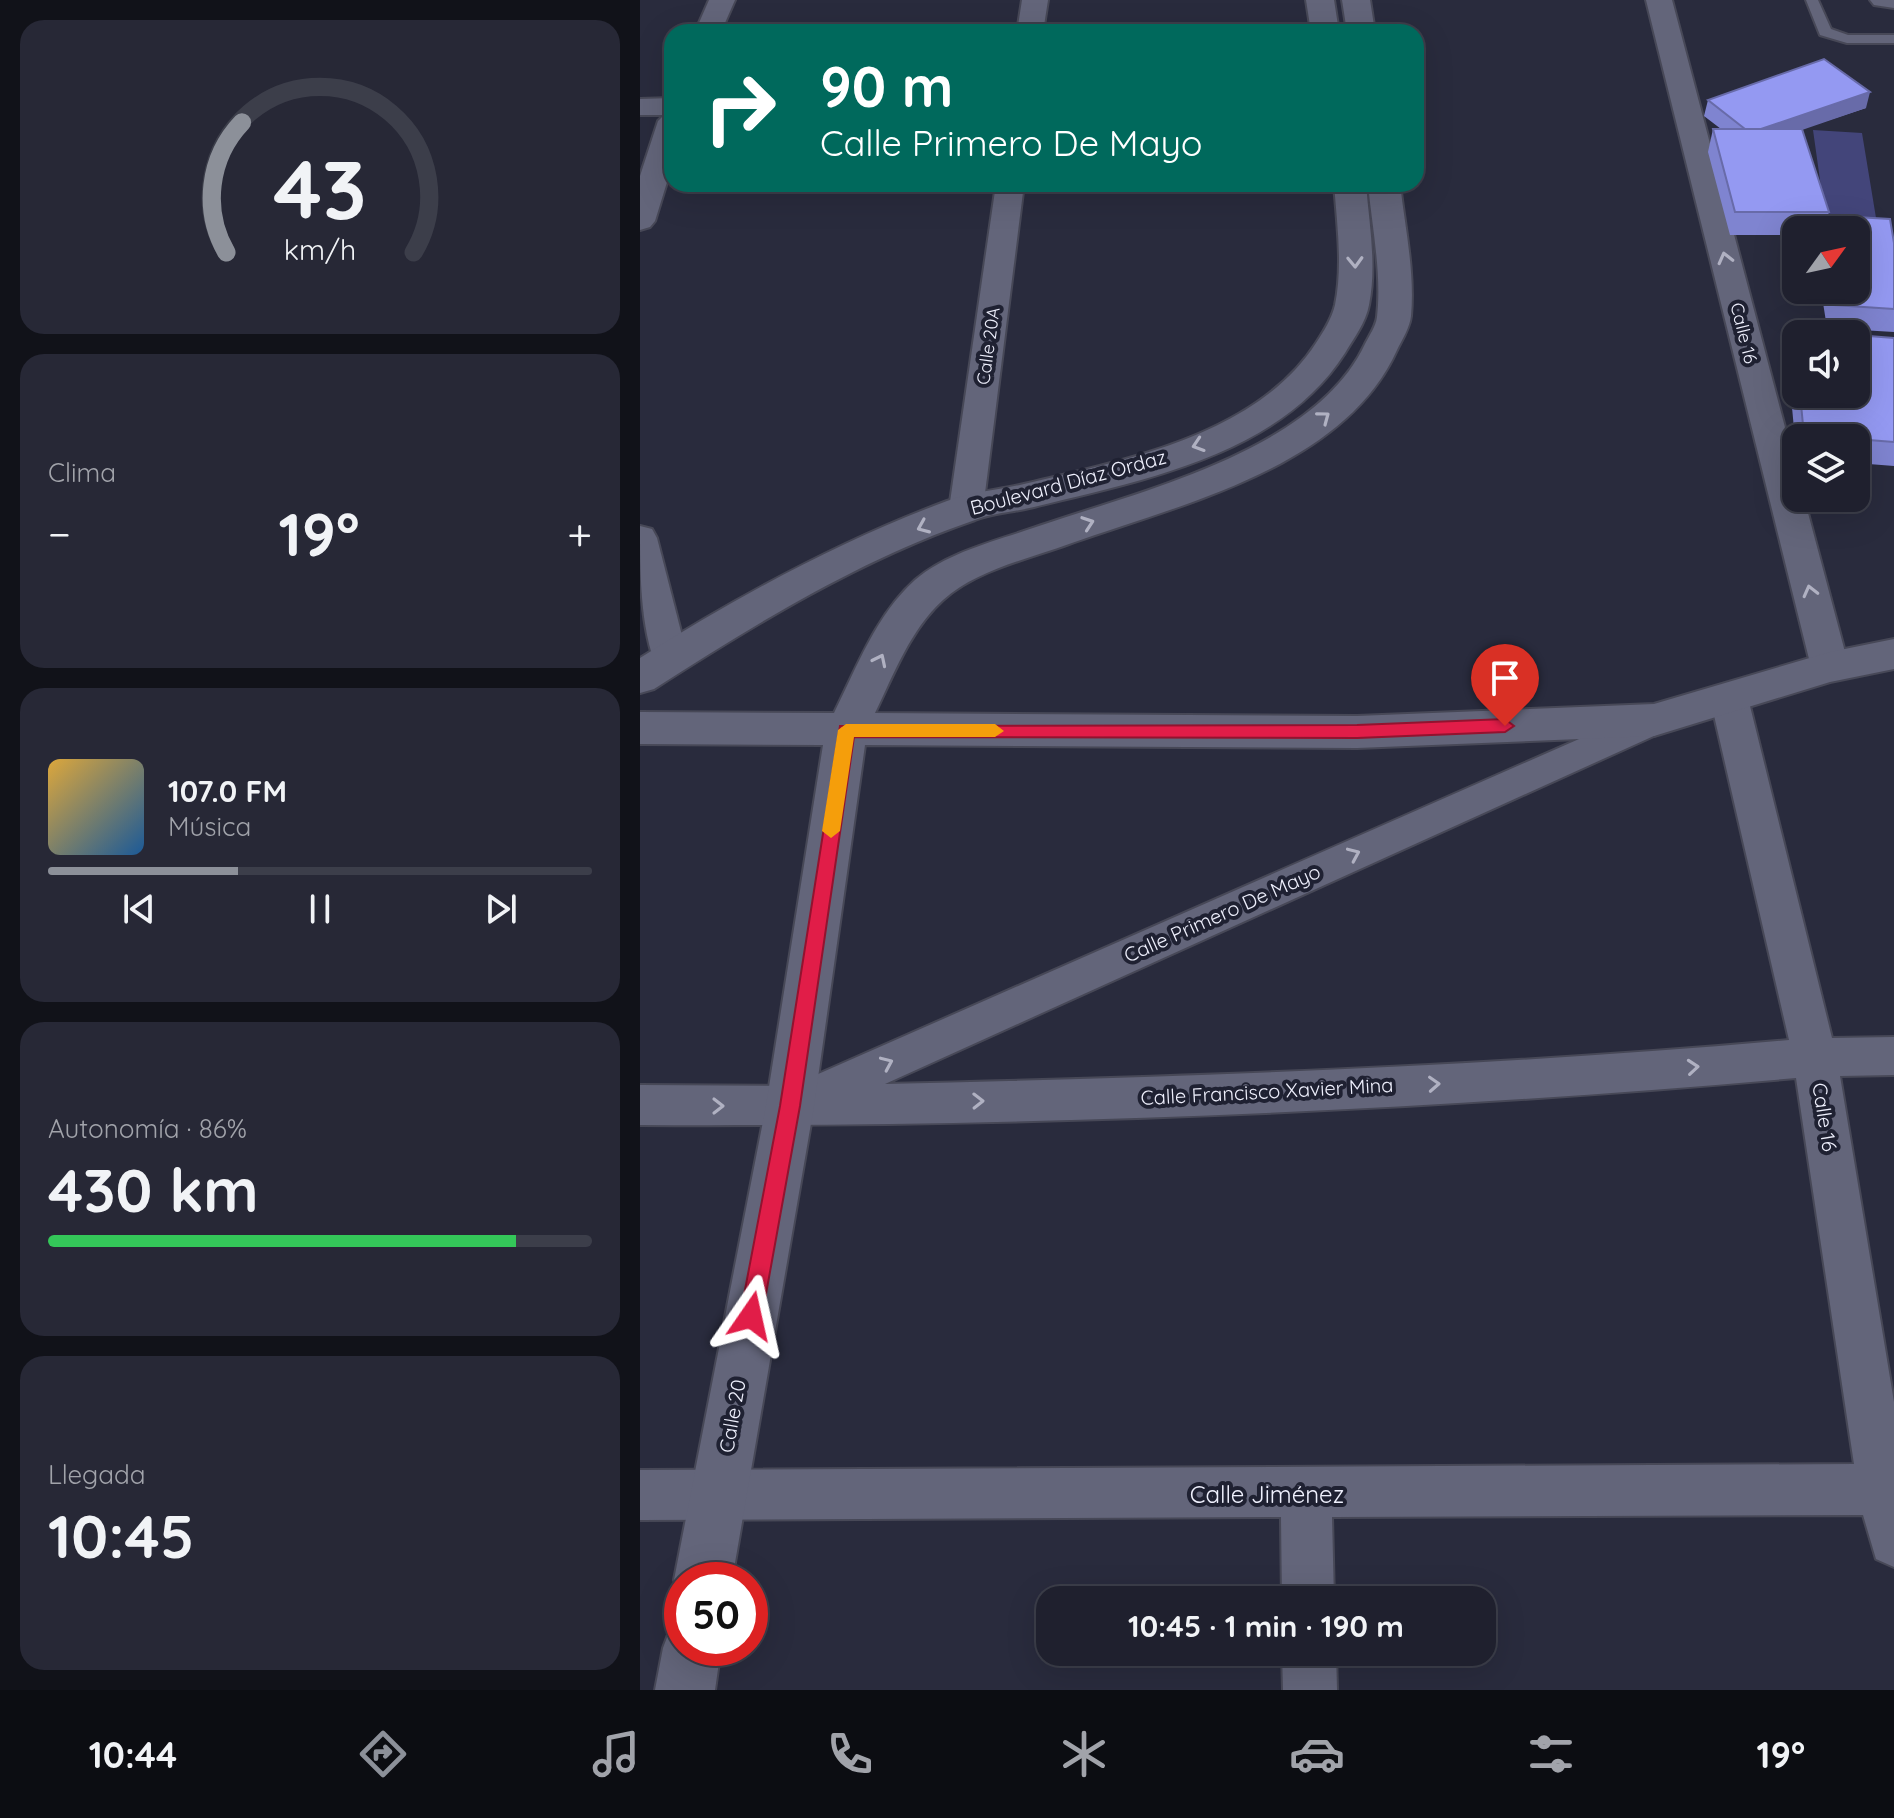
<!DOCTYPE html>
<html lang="es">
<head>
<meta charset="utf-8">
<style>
  :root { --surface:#1f202e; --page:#272836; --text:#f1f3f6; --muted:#a1a3aa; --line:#3c3e4a; --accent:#8c9099 }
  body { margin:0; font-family:Quicksand,sans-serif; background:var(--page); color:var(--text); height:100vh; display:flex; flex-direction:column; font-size:30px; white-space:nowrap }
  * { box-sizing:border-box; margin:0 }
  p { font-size:26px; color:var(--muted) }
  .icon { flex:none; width:44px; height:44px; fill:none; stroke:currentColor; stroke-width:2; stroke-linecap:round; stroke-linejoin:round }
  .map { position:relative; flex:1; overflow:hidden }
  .side { display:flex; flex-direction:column; gap:20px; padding:20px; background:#111219; width:640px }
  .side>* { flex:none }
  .banner { position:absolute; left:24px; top:24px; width:760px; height:168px; border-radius:24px; box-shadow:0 8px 32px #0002,0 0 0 2px var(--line); background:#00695c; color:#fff; overflow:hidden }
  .needle { width:52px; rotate:57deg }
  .fabs { position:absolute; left:1142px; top:216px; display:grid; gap:16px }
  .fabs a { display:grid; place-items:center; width:88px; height:88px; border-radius:16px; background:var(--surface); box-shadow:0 8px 32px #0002,0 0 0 2px var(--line); font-size:40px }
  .speed { position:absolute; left:24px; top:1562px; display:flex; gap:16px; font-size:40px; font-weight:700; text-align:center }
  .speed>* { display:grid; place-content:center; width:104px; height:104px; border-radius:50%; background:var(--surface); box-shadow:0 8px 32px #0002,0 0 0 2px var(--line); line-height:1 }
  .speed .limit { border:12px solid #d22; background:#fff; color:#111 }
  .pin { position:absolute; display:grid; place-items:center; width:68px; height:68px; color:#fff; margin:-82px -34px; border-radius:50% 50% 50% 0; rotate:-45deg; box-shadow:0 0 8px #0007 }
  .pin .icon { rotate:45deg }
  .me { position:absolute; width:88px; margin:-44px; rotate:11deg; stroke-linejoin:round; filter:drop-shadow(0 0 6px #0008) }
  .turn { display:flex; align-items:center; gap:28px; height:168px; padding:0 24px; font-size:36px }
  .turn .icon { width:104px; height:104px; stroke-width:2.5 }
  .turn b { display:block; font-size:56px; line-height:68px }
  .big { font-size:60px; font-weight:700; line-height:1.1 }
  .side .card { flex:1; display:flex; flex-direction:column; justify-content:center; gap:12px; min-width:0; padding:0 28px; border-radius:24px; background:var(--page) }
  .side .dial { align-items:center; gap:0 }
  .dial svg { height:208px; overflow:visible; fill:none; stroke:var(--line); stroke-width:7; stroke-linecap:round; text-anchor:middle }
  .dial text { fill:var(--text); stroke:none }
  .song { display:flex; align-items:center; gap:24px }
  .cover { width:96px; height:96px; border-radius:12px; background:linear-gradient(135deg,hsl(40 70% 55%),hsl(210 70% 35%)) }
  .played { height:8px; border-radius:4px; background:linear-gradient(90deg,var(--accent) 35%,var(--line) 35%) }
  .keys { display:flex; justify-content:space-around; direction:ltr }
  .heat { display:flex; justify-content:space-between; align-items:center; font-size:44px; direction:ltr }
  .charge { height:12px; border-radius:6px; background:linear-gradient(90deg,#34c759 86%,var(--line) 0) }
  .trip { position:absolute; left:396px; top:1586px; width:460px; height:80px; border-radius:24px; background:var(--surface); box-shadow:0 8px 32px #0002,0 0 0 2px var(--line); font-weight:700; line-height:80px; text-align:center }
  .tab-bar { display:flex; height:128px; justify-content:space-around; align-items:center; background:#0c0d12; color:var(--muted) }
  .tab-bar .icon { width:56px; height:56px }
  .tab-bar .active { color:var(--accent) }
  .tab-bar b { font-size:36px; color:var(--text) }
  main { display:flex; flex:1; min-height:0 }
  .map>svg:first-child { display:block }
  .green { fill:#43457a }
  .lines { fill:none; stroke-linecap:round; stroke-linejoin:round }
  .lane-casing { stroke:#474857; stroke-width:4 }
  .street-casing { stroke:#474857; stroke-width:4 }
  .secondary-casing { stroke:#474857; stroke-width:4 }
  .lane { fill:#63657a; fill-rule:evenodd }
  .street { fill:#63657a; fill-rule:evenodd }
  .secondary { fill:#63657a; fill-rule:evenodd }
  .wall { fill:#7f84d0 }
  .shaded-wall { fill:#686ba9 }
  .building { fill:#9499f2; stroke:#686ba9; stroke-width:2 }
  .oneway { stroke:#b0b1c2 }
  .route { fill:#e11d48; stroke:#92132f; stroke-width:2 }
  .slow { fill:#f59e0b }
  .labels { text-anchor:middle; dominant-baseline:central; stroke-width:8; stroke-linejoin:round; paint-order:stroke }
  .far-street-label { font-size:18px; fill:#eff0fd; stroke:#1f2132 }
  .street-label { font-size:20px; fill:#eff0fd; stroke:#1f2132 }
  .near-street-label { font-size:24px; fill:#eff0fd; stroke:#1f2132 }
</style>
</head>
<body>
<main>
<section class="side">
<div class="card dial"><svg viewBox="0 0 100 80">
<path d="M14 69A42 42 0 1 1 86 69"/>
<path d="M14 69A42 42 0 0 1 20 19" stroke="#8c9099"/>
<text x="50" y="56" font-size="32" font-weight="700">43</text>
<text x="50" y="72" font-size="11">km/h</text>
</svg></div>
<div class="card"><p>Clima</p>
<div class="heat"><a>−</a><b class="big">19°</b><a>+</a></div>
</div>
<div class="card">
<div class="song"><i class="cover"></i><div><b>107.0 FM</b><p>Música</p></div></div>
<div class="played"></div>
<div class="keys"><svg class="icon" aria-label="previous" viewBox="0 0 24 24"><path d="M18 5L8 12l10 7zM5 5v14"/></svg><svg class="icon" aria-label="pause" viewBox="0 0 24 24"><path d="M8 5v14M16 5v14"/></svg><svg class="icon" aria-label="next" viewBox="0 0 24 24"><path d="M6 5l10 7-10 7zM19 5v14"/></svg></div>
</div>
<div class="card"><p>Autonomía · 86%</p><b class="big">430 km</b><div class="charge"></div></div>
<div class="card"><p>Llegada</p><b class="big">10:45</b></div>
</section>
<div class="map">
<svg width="1254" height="1690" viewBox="0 0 1254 1690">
  <rect width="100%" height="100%" fill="#292b3d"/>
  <polygon class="green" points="1173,130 1222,133 1239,236 1216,230 1187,230"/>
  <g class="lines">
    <defs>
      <polygon id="lane" points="1166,0 1178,0 1191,29 1208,35 1254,35 1254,43 1207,43 1180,35"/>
      <g id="street">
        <polygon points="69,0 95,0 81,32 55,32"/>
        <polygon points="382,0 408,0 403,32 377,32"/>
        <polygon points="1006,0 1032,0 1156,469 1156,498 1164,498 1209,667 1203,677 1190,681 1177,677 1171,667"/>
        <polygon points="1230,0 1254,0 1254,8 1234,5"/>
        <polygon points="32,98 32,166 15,221 10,227 0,230 0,176 18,121 24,115 0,115 0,99"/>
        <polygon points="356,184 384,184 343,509 338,517 326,521 314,517 309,509"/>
        <path d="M 0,526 L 12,529 L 17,538 L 48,659 L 43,669 L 30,673 L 17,669 C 0,627 0,572 0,526 Z"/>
        <path d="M 1089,684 L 1102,688 L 1108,698 L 1192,1038 L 1254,1037 L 1254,1075 L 1200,1076 L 1254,1402 L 1254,1567 L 1236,1559 L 1223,1515 L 692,1517 L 694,1600 L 642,1600 L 641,1517 L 0,1520 L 0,1470 L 1214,1464 L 1156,1078 C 772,1112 385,1127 0,1125 L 0,1085 L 151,1086 L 1014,706 L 1027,710 L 1033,720 L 1027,730 L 245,1084 C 547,1077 848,1067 1149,1040 L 1070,698 L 1076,688 Z"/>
        <polygon points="642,1652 696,1652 697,1690 643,1690"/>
      </g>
      <g id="secondary">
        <polygon points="666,0 694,0 699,32 671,32"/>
        <polygon points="702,0 730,0 735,32 707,32"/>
        <path d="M 694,184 L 726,184 C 729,223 737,265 729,305 C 726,322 714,338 705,353 C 640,455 503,480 394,507 C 374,512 353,513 335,520 C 221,559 115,624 14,689 L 0,693 L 0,658 C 97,597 199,541 307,501 C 332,492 358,490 384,484 C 484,460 616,436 676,343 C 684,331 692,318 695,305 C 703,266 697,223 694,184 Z"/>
        <path d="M 728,184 L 760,184 C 765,227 775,273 771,316 C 770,327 762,340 757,350 C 704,468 541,504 429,544 C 388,559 336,570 303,600 C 270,630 254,674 235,713 L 717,716 L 1014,704 L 1190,652 L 1254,639 L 1254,669 L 1190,682 L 1014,736 L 717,748 L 225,745 L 174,1106 L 92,1580 L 42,1580 L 42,1599 L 34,1580 L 126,1106 L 183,745 L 0,744 L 0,712 L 194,713 C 217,667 236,615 275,580 C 308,552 356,541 396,527 C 500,491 675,451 725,344 C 729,336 736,326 737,317 C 742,274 732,227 728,184 Z"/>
        <polygon points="42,1623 42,1648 81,1648 75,1690 15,1690 23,1648 31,1627"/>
      </g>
    </defs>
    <use href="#lane" class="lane-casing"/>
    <use href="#street" class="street-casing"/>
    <use href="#secondary" class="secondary-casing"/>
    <use href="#lane" class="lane"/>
    <use href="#street" class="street"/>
    <use href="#secondary" class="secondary"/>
  </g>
  <g class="wall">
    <polygon points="1068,100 1226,108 1162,129 1189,212 1188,215 1254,243 1254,332 1187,328 1181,290 1216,290 1216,230 1156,230 1156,235 1090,235 1068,152 1073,129 1081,129 1064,116"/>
    <polygon points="1154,330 1156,334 1156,394 1216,394 1254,338 1254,466 1216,463 1216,438 1156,438 1156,450 1147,354"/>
  </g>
  <polygon class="shaded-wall" points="1230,92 1226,108 1107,149 1110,133"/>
  <g class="building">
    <polygon points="1184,59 1230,92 1121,129 1105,129 1068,100"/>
    <polygon points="1073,129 1162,129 1189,212 1095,212"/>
    <polygon points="1181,215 1250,219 1254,243 1254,309 1194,305 1191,290 1216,290 1216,230 1183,230"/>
    <polygon points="1154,330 1201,334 1156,334 1156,355"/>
    <polygon points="1216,335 1254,338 1254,442 1216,439 1216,438 1164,435 1160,394 1216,394"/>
  </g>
  <defs><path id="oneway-chevron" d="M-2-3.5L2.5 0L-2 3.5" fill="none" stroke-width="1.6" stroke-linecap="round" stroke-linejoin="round" transform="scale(2)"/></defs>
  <g class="oneway">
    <use href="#oneway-chevron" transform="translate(1085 258) rotate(-104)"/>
    <use href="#oneway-chevron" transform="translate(715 262) rotate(88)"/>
    <use href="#oneway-chevron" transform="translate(684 417) rotate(-37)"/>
    <use href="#oneway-chevron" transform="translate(558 445) rotate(162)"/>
    <use href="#oneway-chevron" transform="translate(448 523) rotate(-19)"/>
    <use href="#oneway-chevron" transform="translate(283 527) rotate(157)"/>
    <use href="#oneway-chevron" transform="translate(1170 591) rotate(-104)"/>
    <use href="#oneway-chevron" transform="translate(240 660) rotate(-64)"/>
    <use href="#oneway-chevron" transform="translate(714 854) rotate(-24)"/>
    <use href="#oneway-chevron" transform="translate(247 1063) rotate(-24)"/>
    <use href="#oneway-chevron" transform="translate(1053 1067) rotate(-5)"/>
    <use href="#oneway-chevron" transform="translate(794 1084) rotate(-3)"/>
    <use href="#oneway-chevron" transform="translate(338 1101) rotate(-1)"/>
    <use href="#oneway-chevron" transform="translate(78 1106)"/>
  </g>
  <polygon class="route" points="865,719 874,726 865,732 717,738 214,737 160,1106 122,1316 119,1323 111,1326 103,1323 100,1316 140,1106 200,726 717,725"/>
  <polygon class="slow" points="206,724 355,724 364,731 355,737 214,737 200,831 191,838 182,831 198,730"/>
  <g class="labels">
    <g class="far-street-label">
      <text transform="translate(1104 333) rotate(76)">Calle 16</text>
      <text transform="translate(348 346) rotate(-82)">Calle 20A</text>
    </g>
    <g class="street-label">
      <text transform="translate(428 482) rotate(-15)">Boulevard Díaz Ordaz</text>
      <text transform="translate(582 913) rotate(-24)">Calle Primero De Mayo</text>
      <text transform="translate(627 1091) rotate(-3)">Calle Francisco Xavier Mina</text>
      <text transform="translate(1185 1117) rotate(81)">Calle 16</text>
      <text transform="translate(92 1416) rotate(-80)">Calle 20</text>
    </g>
    <g class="near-street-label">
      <text x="627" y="1494">Calle Jiménez</text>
    </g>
  </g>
</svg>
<div class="fabs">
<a><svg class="needle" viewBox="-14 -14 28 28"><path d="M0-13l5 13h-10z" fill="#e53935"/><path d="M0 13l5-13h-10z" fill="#a1a3aa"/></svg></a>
<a><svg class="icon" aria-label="sound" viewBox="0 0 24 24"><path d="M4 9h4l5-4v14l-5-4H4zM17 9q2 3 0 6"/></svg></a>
<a><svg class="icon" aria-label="layers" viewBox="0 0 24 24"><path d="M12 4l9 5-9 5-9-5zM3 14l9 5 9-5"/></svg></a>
</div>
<div class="speed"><div class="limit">50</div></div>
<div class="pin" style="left:865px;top:726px;background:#d93025"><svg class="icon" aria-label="arrive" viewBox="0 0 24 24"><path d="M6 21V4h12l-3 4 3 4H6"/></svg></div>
<svg class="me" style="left:111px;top:1316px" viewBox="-20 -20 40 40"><path d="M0-17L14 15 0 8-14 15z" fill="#e11d48" stroke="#fff" stroke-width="4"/></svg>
<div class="trip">10:45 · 1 min · 190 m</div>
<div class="banner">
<div class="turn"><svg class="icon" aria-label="right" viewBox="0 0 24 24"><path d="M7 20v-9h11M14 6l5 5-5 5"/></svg><div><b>90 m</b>Calle Primero De Mayo</div></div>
</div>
</div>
</main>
<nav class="tab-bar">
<b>10:44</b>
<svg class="icon active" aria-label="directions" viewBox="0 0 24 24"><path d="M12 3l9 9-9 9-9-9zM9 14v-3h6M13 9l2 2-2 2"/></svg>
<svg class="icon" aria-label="music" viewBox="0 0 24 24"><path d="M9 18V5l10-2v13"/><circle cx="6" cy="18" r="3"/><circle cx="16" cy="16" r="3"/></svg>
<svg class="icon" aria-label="phone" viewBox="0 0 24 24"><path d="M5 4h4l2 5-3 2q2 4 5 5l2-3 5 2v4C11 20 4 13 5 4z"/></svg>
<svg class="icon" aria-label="climate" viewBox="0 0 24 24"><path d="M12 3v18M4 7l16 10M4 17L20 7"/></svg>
<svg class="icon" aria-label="car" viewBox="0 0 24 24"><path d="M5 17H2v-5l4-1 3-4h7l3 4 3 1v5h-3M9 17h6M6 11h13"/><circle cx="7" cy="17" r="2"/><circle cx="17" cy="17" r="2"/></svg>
<svg class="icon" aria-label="filters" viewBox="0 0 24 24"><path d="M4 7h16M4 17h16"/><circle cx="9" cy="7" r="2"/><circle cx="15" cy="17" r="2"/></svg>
<b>19°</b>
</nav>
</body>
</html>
